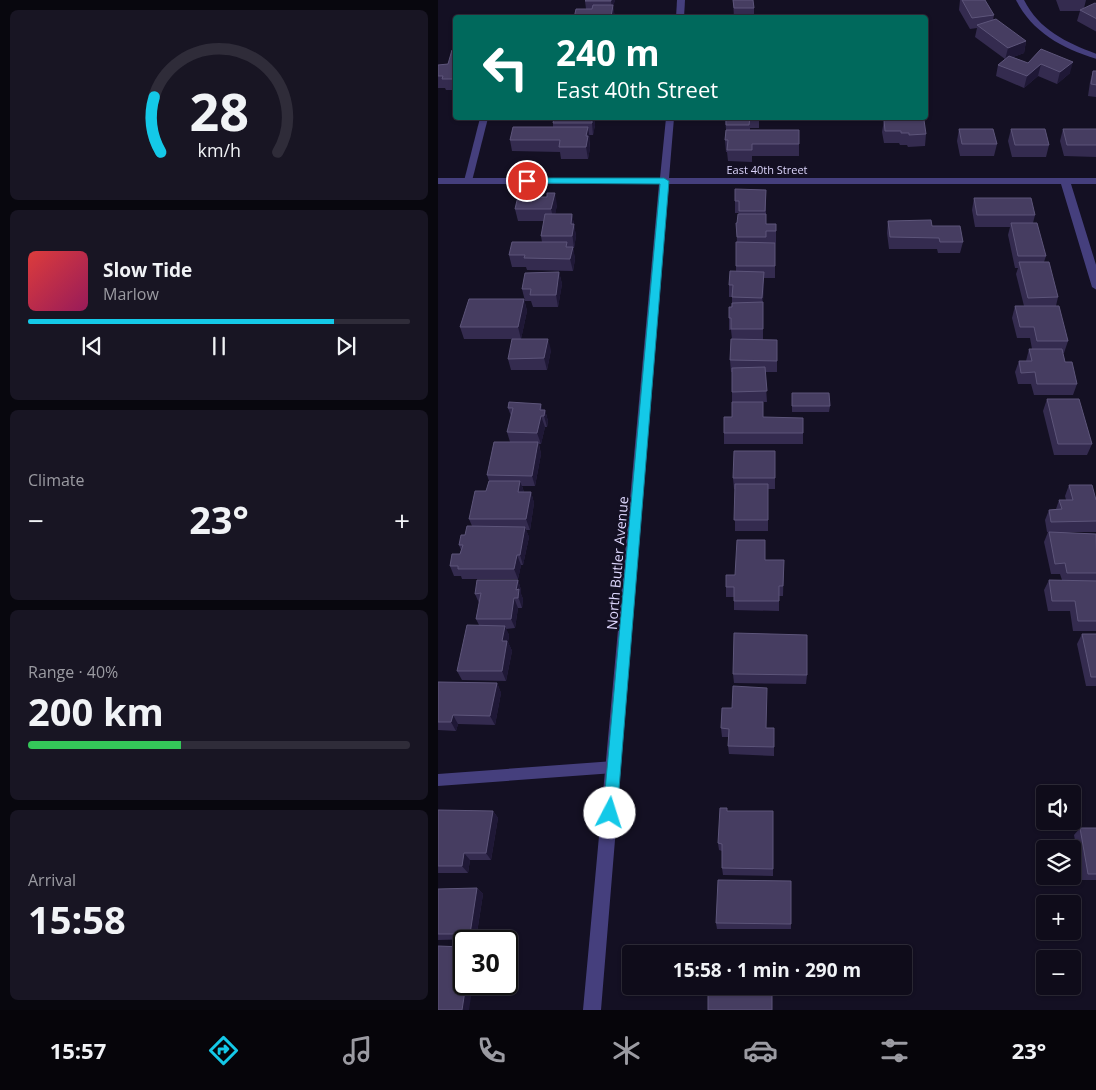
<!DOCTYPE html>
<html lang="en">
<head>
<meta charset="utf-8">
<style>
  :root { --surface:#0f0c1a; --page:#181523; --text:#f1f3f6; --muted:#9b9ba2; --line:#2f2c39; --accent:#14c9e8 }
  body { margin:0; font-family:"Open Sans",sans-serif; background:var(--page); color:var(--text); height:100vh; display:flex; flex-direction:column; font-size:19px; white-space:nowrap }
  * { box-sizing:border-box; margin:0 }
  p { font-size:16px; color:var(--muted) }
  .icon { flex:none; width:28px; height:28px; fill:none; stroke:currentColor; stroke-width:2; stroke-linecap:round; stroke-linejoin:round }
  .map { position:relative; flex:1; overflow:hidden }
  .details { display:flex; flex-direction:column; gap:10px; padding:10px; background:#08070e; width:438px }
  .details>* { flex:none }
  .top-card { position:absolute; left:15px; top:15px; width:475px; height:105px; border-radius:5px; box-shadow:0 1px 4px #0004,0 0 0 1px var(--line); background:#00695c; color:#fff; overflow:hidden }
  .controls { position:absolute; left:598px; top:785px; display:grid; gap:10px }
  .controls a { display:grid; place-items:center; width:45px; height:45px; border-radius:5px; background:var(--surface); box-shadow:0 1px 4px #0004,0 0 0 1px var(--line); font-size:25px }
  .speed { position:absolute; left:15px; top:930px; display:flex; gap:10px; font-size:25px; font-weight:700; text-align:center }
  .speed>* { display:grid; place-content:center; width:65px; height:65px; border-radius:50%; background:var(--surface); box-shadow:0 1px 4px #0004,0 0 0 1px var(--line); line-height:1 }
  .speed .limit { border:2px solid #111; border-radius:8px; background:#fff; color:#111 }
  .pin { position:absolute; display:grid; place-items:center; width:42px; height:42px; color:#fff; margin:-21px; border:2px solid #fff; border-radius:50%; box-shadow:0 1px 5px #0007 }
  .me { position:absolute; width:55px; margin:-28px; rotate:5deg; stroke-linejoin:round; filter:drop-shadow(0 0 4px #0008) }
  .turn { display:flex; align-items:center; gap:18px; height:105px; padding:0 20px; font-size:22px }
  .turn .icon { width:65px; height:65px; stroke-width:2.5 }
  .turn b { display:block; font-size:35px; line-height:42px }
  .big { font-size:38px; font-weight:700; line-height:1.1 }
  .details .card { flex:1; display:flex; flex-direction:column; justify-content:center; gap:8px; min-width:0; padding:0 18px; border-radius:8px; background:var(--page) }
  .details .dial { align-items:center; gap:0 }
  .dial svg { height:130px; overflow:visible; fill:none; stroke:var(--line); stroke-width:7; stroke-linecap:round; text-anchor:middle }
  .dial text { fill:var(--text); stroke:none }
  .song { display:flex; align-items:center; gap:15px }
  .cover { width:60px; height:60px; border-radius:8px; background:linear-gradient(135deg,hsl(0 70% 55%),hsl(330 70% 35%)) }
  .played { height:5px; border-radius:2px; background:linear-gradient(90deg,var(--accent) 80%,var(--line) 80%) }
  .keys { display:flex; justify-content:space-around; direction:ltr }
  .heat { display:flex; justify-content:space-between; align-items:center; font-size:28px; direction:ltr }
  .charge { height:8px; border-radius:4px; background:linear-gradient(90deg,#34c759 40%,var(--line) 0) }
  .trip { position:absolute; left:184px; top:945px; width:290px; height:50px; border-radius:5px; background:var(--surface); box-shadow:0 1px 4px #0004,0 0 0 1px var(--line); font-weight:700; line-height:50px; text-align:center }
  .tab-bar { display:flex; height:80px; justify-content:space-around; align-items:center; background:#06050a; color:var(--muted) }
  .tab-bar .icon { width:35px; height:35px }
  .tab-bar .current { color:var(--accent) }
  .tab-bar b { font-size:22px; color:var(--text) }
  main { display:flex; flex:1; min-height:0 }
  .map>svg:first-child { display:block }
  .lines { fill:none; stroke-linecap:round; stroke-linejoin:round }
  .service { fill:#453f7d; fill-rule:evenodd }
  .minor { fill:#453f7d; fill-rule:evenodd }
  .wall { fill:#342b4f }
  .shaded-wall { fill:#1f1836 }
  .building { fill:#463d61; stroke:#5d557a }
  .route { fill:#14c9e8; stroke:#0d8397 }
  .labels { text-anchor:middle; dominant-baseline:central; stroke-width:5; stroke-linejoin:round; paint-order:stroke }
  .far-street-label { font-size:11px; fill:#dcd5fb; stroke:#141023 }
  .street-label { font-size:14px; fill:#dcd5fb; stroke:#141023 }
</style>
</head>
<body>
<main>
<section class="details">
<div class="card dial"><svg viewBox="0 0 100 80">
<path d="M14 69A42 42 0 1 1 86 69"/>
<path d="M14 69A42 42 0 0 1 10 35" stroke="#14c9e8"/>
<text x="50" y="56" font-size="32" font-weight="700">28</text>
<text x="50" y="72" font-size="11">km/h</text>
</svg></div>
<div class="card">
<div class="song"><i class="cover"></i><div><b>Slow Tide</b><p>Marlow</p></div></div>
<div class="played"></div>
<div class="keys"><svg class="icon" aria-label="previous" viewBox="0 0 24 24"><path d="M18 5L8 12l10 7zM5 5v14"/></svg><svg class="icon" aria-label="pause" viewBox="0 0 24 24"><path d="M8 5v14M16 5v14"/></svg><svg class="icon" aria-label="next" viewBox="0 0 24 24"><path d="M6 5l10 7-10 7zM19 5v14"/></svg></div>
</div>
<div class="card"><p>Climate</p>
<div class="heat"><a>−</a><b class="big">23°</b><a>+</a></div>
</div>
<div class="card"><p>Range · 40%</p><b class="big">200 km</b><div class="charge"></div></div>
<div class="card"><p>Arrival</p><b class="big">15:58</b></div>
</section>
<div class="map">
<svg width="659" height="1010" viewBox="0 0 659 1010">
  <rect width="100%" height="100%" fill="#141023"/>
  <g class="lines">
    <g class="service">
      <polygon points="76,14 78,15 79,18 73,18 74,15"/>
      <polygon points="42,118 50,118 34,181 30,183 26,181"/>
      <polygon points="176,761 180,763 182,767 180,771 176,773 0,786 0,774"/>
    </g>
    <g class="minor">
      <polygon points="239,0 247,0 246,18 238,18"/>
      <path d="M 578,0 L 586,0 C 601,30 629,43 659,54 L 659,59 C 625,49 594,32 578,0 Z"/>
      <polygon points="228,118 236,118 231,178 659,178 659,184 633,184 659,268 659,290 654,287 623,184 231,184 163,1010 145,1010 221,184 0,184 0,178 222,178"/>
    </g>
  </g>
  <g class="wall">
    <polygon points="177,0 175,6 177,18 136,18 148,9 147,1"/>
    <polygon points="295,0 316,8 316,18 296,18"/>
    <polygon points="522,0 547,0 556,15 555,20 588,41 586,53 575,57 590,63 603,49 632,73 619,84 600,76 586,88 558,76 560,65 567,59 537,37 539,28 532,29 521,10"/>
    <polygon points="618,0 648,0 646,8 659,4 659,32 639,21 642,11 622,11"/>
    <polygon points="18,50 18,90 8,90 7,88 0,88 0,65 10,64"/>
    <polygon points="655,71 659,71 659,97 650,96 652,82"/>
    <polygon points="116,118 156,118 157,125 155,135 151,135 152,148 150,159 123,159 122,152 74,151 72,140 115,127 115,123"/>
    <polygon points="287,118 321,118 321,128 312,128 312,130 361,144 361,156 314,156 314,162 290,161 289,152 288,152 287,140 288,130"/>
    <polygon points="446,120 488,134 487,146 470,147 469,145 462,145 461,143 446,143 444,132"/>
    <polygon points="521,129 559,144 556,156 522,156 519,141"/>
    <polygon points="573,129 611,145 608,157 574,157 570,141"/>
    <polygon points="625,129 659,129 659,157 626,156 622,141"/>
    <polygon points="328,190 328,224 338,224 338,243 337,243 337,278 326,278 325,302 325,340 339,351 339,372 327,372 329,402 323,402 325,417 365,433 365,444 286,444 286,433 294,417 294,372 293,372 292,360 294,339 293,330 291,330 291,318 294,303 294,297 291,297 291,285 298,272 298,242 299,242 298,223 299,223 301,214 301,213 297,213 297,201"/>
    <polygon points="536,198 597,215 595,223 608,256 606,262 620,297 618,306 630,341 626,353 625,353 627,362 639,384 635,395 596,395 593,384 580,384 577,372 581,361 588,361 591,349 594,349 592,338 579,338 574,318 577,306 586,306 578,274 580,268 577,268 570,235 572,227 537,227 534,210"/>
    <polygon points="92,199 119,205 117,214 134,214 138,236 136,248 135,248 137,259 135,271 89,270 88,267 74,267 71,255 104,242 103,236 106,221 80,221 77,209"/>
    <polygon points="450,221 494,226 525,242 522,253 500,253 499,249 451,249 449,233"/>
    <polygon points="121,272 124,284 120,307 95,307 93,301 87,301 84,289"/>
    <polygon points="86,299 89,311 83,339 26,339 22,327"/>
    <polygon points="113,350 109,370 73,370 70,359"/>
    <polygon points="354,393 392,406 391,412 354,412"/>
    <polygon points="609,399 654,444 649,455 616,455 605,411"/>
    <polygon points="70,408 107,410 110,421 109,427 107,427 103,444 101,444 103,454 97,486 84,486 86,492 93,492 96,503 92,530 88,530 91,537 85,565 83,565 80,579 24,579 23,576 16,576 12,566 22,554 23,550 21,545 34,526 31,519 48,491 51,481 49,475 72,442 69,432 73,416"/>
    <polygon points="337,451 337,489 330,489 330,531 297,531 297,489 296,489 295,478"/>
    <polygon points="631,485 659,500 659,532 622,532 658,534 659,631 635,631 632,611 610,611 606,590 611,580 624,580 622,574 613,574 606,542 610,532 609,532 607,520 611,510 618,509 621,500 628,500 627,496"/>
    <polygon points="327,560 346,560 345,596 341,596 341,611 296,610 296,597 288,597 288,587 297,575"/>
    <polygon points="80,580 83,590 83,594 85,599 84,608 80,608 77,628 68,629 71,635 70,642 74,651 68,681 24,680 19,671 41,625 38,619 41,603 37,594"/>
    <polygon points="644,634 659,634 659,686 648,686 639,644"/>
    <polygon points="295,674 369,675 368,684 296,683"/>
    <polygon points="0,682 59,683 63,693 57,725 20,724 18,731 0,730"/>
    <polygon points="283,728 336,728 336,756 291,754 290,746 291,737 284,737"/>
    <polygon points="0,810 55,811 60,818 53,860 32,860 30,873 0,873"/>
    <polygon points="289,811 335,811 335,876 285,875 284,868 284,851 281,850 280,843"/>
    <polygon points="642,828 659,828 659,880 644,880 636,835"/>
    <polygon points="39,888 45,894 38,939 0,940 0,889"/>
    <polygon points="278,923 353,924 353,929 279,929"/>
  </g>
  <g class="shaded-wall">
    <polygon points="173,0 177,0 175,6 177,18 173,18 174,12"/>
    <polygon points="588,41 586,53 567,60 570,48"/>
    <polygon points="635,62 632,73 619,84 622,72"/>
    <polygon points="603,64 600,76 586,88 589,76"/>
    <polygon points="154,118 156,118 157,125 155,135 154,123"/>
    <polygon points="150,127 152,139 151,142 152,148 150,159 148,147 148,136"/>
    <polygon points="117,193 119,205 116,221 113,209"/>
    <polygon points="134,214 138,236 136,248 133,224"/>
    <polygon points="135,247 137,259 135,271 132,259"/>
    <polygon points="121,272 124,284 120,307 118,295"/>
    <polygon points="326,272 326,284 324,309 324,298"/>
    <polygon points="86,299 89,311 83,339 80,327"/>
    <polygon points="110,339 113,350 109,370 106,358"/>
    <polygon points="103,404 106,415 107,410 110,421 109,427 106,416 102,410"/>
    <polygon points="103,416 107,427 103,444 99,433"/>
    <polygon points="100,442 103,454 97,486 94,476"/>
    <polygon points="82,481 86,492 80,492"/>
    <polygon points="93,492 96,503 92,530 88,519"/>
    <polygon points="87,527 91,537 85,565 82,555"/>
    <polygon points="79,555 83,565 80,579 76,569"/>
    <polygon points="80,580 83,590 83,594 85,599 84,608 78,590"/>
    <polygon points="76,598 80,608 77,628 73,619"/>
    <polygon points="67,626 71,635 70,642 74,651 68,681 64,671 64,641"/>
    <polygon points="59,683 63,693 57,725 52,716"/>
    <polygon points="15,715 20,724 18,731 13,722"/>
    <polygon points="55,811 60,818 53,860 48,853"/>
    <polygon points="26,853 32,860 30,873 24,866"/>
    <polygon points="39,888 45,894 38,939 32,934"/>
    <polygon points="28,984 35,984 31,1010 24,1010"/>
  </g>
  <g class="building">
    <polygon points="148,0 173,0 173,1 147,1"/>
    <polygon points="295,0 315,0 316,8 296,8"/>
    <polygon points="524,0 547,0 556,15 534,18"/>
    <polygon points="657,3 659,4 659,19 642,10"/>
    <polygon points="155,5 175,5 173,17 166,17 166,18 136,18 138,9 154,9"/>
    <polygon points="558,19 588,41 570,48 539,25"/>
    <polygon points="603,49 635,62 622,72 603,64 589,76 560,65 571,56 590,63"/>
    <polygon points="14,50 18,50 18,79 4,79 5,76 0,76 0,65 10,64"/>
    <polygon points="655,71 659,71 659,85 653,84"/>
    <polygon points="116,118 154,118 154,123 115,123"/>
    <polygon points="288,118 312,118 311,125 288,125"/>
    <polygon points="446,120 486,120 488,134 471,135 471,133 463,133 463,131 447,131"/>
    <polygon points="75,127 150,127 148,136 150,136 148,147 121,147 122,140 72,140"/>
    <polygon points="521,129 555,129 559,144 524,144"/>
    <polygon points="573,129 607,129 611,145 577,145"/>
    <polygon points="625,129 659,129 659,145 629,145"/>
    <polygon points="288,130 361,130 361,144 314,144 314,150 289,150 290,140 287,140"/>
    <polygon points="297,189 328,190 327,211 301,211 301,201 297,201"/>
    <polygon points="109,193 117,193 113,209 77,209 80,196 84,194 90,194 92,199 98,199 98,197 109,197"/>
    <polygon points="536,198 593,198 597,215 539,215"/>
    <polygon points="107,214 134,214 133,224 136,224 134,236 103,236"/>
    <polygon points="300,214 328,214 328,224 338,224 338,231 328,231 328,237 299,237 298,223 299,223"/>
    <polygon points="493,220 494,226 522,226 525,242 502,242 501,238 452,237 450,221"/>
    <polygon points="573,223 599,223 608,256 580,256"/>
    <polygon points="74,242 129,242 128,247 135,247 132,259 86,258 87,255 71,255"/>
    <polygon points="298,242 337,243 337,266 298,266"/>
    <polygon points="581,262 611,262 620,297 590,298"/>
    <polygon points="292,271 326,272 324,298 294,297 295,285 291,285"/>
    <polygon points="121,272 118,295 92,295 93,289 84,289 87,273"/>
    <polygon points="31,299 86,299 80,327 22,327"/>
    <polygon points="325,302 325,329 293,329 293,318 291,318 291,307 294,307 294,303"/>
    <polygon points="577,306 621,306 630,341 599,341 596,327 582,327"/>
    <polygon points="74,339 110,339 106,358 70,359"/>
    <polygon points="293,339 339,340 339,361 292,360"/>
    <polygon points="591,349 624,349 627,362 634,362 639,384 599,384 597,372 583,373 581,361 594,361"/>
    <polygon points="327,367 329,391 294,392 294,368"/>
    <polygon points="354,393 391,393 392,406 354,406"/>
    <polygon points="609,399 641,399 654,444 620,444"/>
    <polygon points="71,402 103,404 102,410 107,410 106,416 103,416 99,433 69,432 75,408 70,408"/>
    <polygon points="294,402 325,402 325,417 365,418 365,433 286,433 286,417 294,417"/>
    <polygon points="56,442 100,442 94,476 49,475"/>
    <polygon points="296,451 337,451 337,478 295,478"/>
    <polygon points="51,481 82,481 80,492 93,492 88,519 31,519 37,491 48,491"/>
    <polygon points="297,484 330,484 330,520 296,520"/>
    <polygon points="631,485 654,485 658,500 659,500 659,521 613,522 611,510 624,509 621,500 635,500"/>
    <polygon points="29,526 87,527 82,555 79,555 76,569 20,569 20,566 12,566 14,554 22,554 25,545 21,545 23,535 27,535"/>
    <polygon points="611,532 658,534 659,573 629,573 627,563 617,564"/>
    <polygon points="299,540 327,540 327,560 346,560 345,586 341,586 341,601 296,601 296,587 288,587 288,575 297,575"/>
    <polygon points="39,580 80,580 78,590 81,589 80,598 76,598 73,619 38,619 43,593 37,594"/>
    <polygon points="611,580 659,581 659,621 640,621 637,601 614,601"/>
    <polygon points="29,625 67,626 64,641 69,641 64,671 19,671"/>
    <polygon points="296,633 369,635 369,675 295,674"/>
    <polygon points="644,634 659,634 659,677 653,677"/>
    <polygon points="0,682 59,683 52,716 15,715 13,722 0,722"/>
    <polygon points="295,686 329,688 328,728 336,728 336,747 290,746 291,729 283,728 284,708 294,708"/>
    <polygon points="282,808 289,808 289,811 335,811 335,869 284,868 284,844 280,843"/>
    <polygon points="0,810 55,811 48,853 26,853 24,866 0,866"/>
    <polygon points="642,828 659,828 659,874 650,874"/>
    <polygon points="280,880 353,881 353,924 278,923"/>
    <polygon points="39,888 32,934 0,934 0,889"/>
    <polygon points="0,946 26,947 26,984 28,984 24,1010 0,1010"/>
    <rect x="270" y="986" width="64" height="24"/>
  </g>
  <polygon class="route" points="89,178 226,178 231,181 179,813 177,818 172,820 167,818 165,813 222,184 86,183 84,181"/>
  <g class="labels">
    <g class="far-street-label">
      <text x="329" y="169">East 40th Street</text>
    </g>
    <g class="street-label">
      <text transform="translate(179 563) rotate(-85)">North Butler Avenue</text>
    </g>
  </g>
</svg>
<div class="controls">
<a><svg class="icon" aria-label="sound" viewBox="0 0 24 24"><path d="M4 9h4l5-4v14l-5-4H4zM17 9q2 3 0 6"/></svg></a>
<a><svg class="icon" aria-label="layers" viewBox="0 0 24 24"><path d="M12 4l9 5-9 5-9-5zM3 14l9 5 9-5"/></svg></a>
<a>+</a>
<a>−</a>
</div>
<div class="speed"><div class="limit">30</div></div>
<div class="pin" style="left:89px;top:181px;background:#d93025"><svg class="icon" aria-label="arrive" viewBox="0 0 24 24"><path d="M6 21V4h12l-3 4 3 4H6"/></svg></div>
<svg class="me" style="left:172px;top:813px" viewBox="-20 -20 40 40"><circle r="19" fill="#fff"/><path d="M0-13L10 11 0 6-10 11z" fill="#14c9e8"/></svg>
<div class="trip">15:58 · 1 min · 290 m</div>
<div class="top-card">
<div class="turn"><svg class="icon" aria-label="left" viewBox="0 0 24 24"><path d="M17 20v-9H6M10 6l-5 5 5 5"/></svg><div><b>240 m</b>East 40th Street</div></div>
</div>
</div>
</main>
<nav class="tab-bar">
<b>15:57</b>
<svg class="icon current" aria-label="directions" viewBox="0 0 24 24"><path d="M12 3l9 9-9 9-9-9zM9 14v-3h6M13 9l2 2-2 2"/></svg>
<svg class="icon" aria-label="music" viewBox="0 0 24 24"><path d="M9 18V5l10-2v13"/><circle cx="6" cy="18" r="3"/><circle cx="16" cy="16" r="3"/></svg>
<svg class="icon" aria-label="phone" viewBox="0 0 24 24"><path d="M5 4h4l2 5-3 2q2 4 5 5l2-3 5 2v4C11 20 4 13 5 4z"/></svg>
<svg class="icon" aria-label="climate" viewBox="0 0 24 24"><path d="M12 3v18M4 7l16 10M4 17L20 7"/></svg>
<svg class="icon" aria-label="car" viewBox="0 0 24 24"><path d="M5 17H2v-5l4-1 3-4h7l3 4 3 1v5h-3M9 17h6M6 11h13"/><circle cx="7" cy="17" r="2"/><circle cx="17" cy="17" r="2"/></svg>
<svg class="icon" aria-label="filters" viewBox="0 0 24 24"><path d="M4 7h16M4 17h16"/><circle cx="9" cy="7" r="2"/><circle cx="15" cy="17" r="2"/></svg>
<b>23°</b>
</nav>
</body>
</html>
